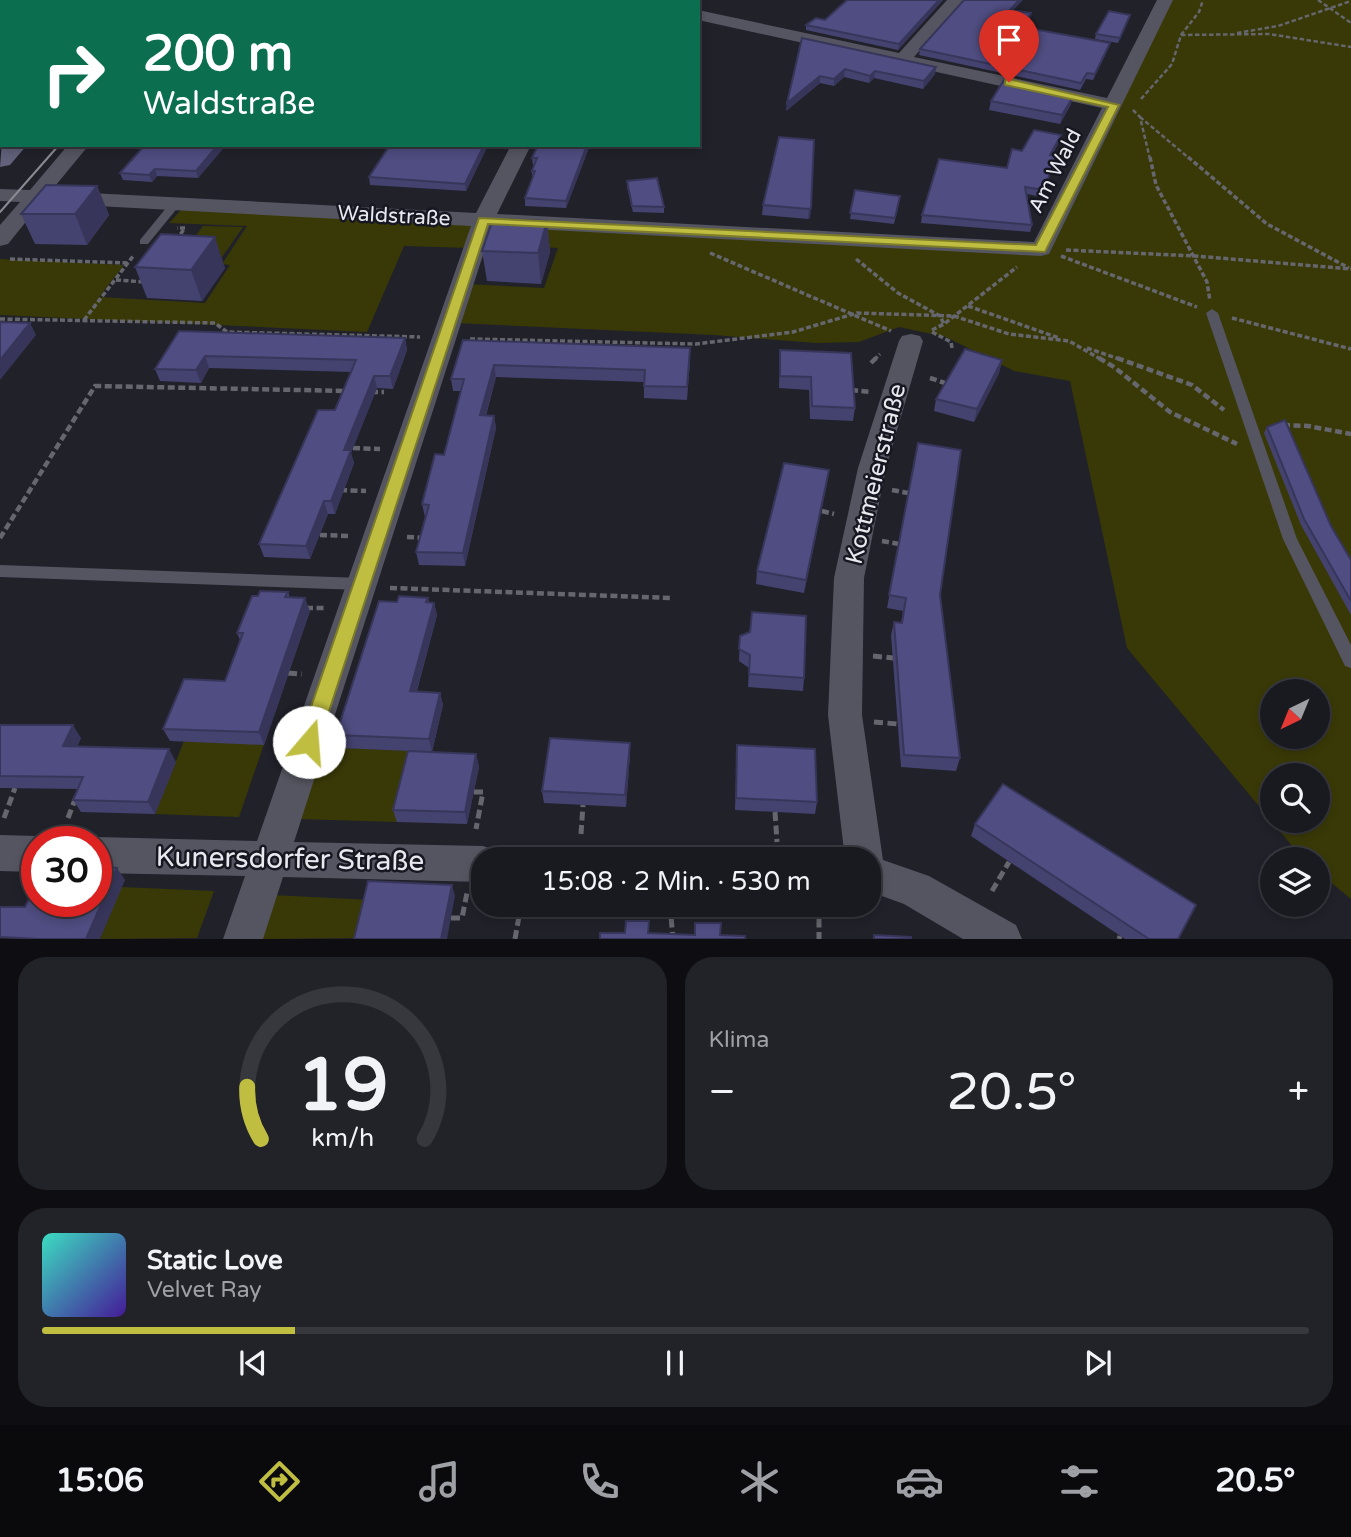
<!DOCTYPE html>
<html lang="de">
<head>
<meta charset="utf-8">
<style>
  :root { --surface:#191920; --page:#222229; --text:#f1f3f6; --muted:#9fa0a5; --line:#37383e; --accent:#c0be41 }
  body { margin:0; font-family:"Varela Round",sans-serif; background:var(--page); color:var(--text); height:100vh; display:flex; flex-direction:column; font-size:26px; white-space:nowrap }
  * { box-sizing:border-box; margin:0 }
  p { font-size:23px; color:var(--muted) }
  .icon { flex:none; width:38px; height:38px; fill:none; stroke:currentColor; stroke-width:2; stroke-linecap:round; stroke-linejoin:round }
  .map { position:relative; height:939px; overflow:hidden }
  .side { display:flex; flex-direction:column; gap:18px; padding:18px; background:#0e0e12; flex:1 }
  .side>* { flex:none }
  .guide { position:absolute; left:0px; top:0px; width:700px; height:147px; box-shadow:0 4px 10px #0003,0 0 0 2px var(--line); background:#0b6e4f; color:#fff; overflow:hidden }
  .needle { width:46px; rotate:223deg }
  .buttons { position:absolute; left:1260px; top:679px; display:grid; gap:14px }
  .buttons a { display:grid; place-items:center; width:70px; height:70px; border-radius:50%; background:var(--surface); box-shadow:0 4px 10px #0003,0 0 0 2px var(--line); font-size:35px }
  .speed { position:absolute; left:21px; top:826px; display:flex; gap:14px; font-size:35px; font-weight:700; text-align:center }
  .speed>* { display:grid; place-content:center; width:91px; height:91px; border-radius:50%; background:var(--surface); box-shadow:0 4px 10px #0003,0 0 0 2px var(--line); line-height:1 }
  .speed .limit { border:10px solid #d22; background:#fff; color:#111 }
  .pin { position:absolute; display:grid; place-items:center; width:60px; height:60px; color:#fff; margin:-72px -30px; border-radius:50% 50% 50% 0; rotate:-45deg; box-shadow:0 0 7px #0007 }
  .pin .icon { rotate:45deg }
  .me { position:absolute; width:77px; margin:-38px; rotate:18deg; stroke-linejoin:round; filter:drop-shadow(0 0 5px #0008) }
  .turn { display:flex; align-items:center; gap:24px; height:147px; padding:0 28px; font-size:32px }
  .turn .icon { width:91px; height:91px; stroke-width:2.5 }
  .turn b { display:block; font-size:49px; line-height:60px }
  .big { font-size:52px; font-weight:600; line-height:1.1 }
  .side .widget { flex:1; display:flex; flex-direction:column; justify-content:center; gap:10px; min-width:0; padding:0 24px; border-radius:28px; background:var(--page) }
  .side .dial { align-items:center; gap:0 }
  .dial svg { height:182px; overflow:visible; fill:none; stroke:var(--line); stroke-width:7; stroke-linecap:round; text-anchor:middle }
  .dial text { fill:var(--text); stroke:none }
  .song { display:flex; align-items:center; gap:21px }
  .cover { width:84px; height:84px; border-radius:10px; background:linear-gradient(135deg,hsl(170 70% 55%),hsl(260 70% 35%)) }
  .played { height:7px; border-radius:4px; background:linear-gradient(90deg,var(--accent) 20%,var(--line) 20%) }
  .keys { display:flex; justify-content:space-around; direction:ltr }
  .heat { display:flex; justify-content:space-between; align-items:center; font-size:38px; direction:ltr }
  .side .tiles { flex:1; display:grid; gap:18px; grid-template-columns:1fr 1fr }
  .widget:last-child { grid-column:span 2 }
  .trip { position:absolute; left:471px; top:847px; width:410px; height:70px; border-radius:28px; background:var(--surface); box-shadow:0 4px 10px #0003,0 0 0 2px var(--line); font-weight:600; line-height:70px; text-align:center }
  .tabs { display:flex; height:112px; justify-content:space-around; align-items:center; background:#0a0a0d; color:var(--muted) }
  .tabs .icon { width:49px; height:49px }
  .tabs .on { color:var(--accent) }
  .tabs b { font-size:32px; color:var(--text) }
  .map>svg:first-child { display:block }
  .green { fill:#393907; fill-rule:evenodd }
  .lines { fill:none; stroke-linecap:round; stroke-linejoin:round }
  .path-far3 { stroke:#66666e; stroke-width:2.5; stroke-dasharray:4.5 2.5; stroke-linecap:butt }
  .path-far2 { stroke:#66666e; stroke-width:3.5; stroke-dasharray:5 2.5; stroke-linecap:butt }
  .path-far1 { stroke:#66666e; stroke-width:4.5; stroke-dasharray:7 3.5; stroke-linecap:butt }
  .path { stroke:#66666e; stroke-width:5; stroke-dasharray:9 4.5; stroke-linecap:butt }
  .service { fill:#545560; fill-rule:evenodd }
  .minor { fill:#545560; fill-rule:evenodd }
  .secondary { fill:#61617b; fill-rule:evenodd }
  .tram { stroke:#8b8b93; stroke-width:2 }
  .wall { fill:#44426f }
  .shaded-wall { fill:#37365a }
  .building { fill:#4f4d81; stroke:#37365a; stroke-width:2 }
  .route { fill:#c0be41; stroke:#7d7c2a; stroke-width:2 }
  .labels { text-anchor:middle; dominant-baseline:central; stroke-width:5; stroke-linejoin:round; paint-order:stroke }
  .far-street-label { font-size:21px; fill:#e8e8ef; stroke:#171721 }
  .street-label { font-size:24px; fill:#e8e8ef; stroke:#171721 }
  .near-street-label { font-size:28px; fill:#e8e8ef; stroke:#171721 }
</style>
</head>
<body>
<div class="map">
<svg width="1351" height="939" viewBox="0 0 1351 939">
  <rect width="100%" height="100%" fill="#21212a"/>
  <g class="green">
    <path d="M 1169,0 L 1351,0 L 1351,899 L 1318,872 L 1318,859 L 1303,859 L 1127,648 L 1070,381 L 1014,371 L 946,337 L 899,327 L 859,342 L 816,343 L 714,335 L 455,323 L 467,284 L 544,288 L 558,248 L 481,243 L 487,222 L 1043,254 ZM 1272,691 L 1318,691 L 1318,737 L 1272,737 ZM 1272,775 L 1318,775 L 1318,821 L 1272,821 Z"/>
    <polygon points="183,208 480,221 470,248 404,246 367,332 0,315 0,259 124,265 99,297 205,303 230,265 222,264 247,226 169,223"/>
    <polygon points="203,226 243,227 220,260 179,258"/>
    <polygon points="184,741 264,744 239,817 155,814"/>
    <polygon points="321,747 415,751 397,822 298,819"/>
    <polygon points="121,887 214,891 197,938 100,939"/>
    <polygon points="272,895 371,900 361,938 259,939"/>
  </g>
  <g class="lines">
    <g class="path-far3">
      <polyline points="1318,0 1351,23"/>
      <polyline points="1237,33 1278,26 1351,1"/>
      <polyline points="1181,35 1269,34 1351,47"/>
      <polyline points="1141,99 1172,64 1181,35 1199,12 1203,0"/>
      <polyline points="1133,110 1140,117 1150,159"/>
      <polyline points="1140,117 1190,159"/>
    </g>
    <g class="path-far2">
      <polyline points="1150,157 1156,185 1207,282 1210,301"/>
      <polyline points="1188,157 1267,224 1349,268"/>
      <polyline points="176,240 185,228 177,228"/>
      <polyline points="1066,250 1195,256 1351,269"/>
      <polyline points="710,253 891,331"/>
      <polyline points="1061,256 1197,307"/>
      <polyline points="10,259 128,263"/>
      <polyline points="856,259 898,293 940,316 944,324"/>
      <polyline points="116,280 145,282"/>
      <polyline points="968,306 1059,338"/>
      <polyline points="1232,318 1351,349"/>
      <polyline points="0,319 215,323 227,332 420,337"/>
      <polyline points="84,320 134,255"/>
      <polyline points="932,330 944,324 1017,267"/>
      <polyline points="932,332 951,342 952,348"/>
      <polyline points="470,339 696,344 793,332 857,313 954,316 1009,334 1069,341 1102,360"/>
      <polyline points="1087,348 1122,360"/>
      <polyline points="874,360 880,354"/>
    </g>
    <g class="path-far1">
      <polyline points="1099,358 1114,367 1170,412 1237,444"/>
      <polyline points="1117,358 1192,385 1224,410"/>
      <polyline points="871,363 876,358"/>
      <polyline points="930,378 948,384"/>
      <polyline points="851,390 871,392"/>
      <polyline points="371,392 384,392"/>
      <polyline points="1283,425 1308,426 1351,434"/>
      <polyline points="353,448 380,449"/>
      <polyline points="340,490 366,491"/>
      <polyline points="892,490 908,493"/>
      <polyline points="822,511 834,514"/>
      <polyline points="320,535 350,536"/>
      <polyline points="407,537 426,538"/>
      <polyline points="0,538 95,386 349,391"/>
      <polyline points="882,541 899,544"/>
      <polyline points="390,588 672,598"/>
      <polyline points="306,608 325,608"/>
    </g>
    <g class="path">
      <polyline points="873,656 893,658"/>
      <polyline points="288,673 302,674"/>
      <polyline points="874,722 898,724"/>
      <polyline points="474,792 483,792 476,829"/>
      <polyline points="775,812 777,842"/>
      <polyline points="4,818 15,788"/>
      <polyline points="68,818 76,797"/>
      <polyline points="581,834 583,805"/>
      <polyline points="992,891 1009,862"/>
      <polyline points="670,905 673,939"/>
      <polyline points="819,905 819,939"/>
      <polyline points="451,918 462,918 467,893"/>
      <polyline points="515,939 521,905"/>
      <polyline points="1119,939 1120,936"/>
    </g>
    <g class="service">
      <polygon points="105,0 113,0 104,2"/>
      <polygon points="175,201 179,202 179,206 148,244 140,244 140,240 171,202"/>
      <polygon points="1212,309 1218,313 1297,539 1351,645 1351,668 1345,666 1283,539 1206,313"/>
      <polygon points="0,565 361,578 366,580 369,584 366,588 361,590 0,577"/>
    </g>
    <g class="minor">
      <polygon points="204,0 220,0 202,2"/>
      <polygon points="947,0 964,0 914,57 1107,98 1157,0 1173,0 1049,254 1041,256 492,227 294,842 483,846 497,851 500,859 483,859 483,882 283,877 263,939 223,939 245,876 96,873 96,842 84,842 96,837 257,841 471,226 41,203 8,244 0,246 0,225 20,202 0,201 0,189 30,190 68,145 89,145 51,191 476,213 511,145 531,145 497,214 1034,242 1102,108 698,20 698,10 899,53"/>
      <polygon points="911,334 920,336 923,341 886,468 864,578 862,715 883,860 929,876 1016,925 1022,939 963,939 904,904 868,891 868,859 845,859 828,715 834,578 858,468 899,341 902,336"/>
      <polygon points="0,835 37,836 51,841 37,842 37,872 0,871"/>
    </g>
    <g class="secondary">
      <polygon points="146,0 168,0 145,2"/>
      <polygon points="2,142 2,145 27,145 10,165 0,167"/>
    </g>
    <polyline class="tram" points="0,212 59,145"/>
  </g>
  <g class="wall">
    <polygon points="254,0 680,0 678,2 252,2"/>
    <polygon points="847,0 943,0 898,50 806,30 806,25 825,20"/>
    <rect x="0" y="2" width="2" height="79"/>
    <polygon points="1014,10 1030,19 1024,28 1108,49 1093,80 1086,79 1080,90 919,55 920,49"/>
    <polygon points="1128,20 1118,43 1095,39 1096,34"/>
    <polygon points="802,38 936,67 935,74 923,89 874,78 869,83 844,77 834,86 820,83 786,111"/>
    <polygon points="991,101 1071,104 1060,124 989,110"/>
    <polygon points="814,140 810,218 808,219 762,215 763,205"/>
    <polygon points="1059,142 1052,155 1056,156 1042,197 1027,194 1032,225 1030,232 921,223 922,215 1007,168 1022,151"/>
    <polygon points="226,145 198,178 157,176 152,182 123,180 120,173"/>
    <polygon points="488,145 466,191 370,185 369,177"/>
    <polygon points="590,145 566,208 525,206 525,198 532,178 532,171 534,165 533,165 532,158"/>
    <polygon points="627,181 664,207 664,213 633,212 627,187"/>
    <polygon points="97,186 109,215 87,245 35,244 21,214"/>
    <polygon points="855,190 900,196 894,224 850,219"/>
    <polygon points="547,221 550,252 541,284 487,281 482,251"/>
    <polygon points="135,267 225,268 202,301 147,298"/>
    <polygon points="179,331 405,338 407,350 393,389 377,388 351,453 354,463 335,514 328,514 310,559 264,557 259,544 335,410 351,372 209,368 201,383 160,381 155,369"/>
    <polygon points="463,340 690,361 687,400 644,398 644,382 496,377 486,416 494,416 496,428 465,566 419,565 416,552 426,517 425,517 422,504 444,455 461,391 453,391 451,379"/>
    <polygon points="780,350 855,408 853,421 810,419 809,390 779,388"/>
    <polygon points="1002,360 999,373 974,422 934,411 936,399"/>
    <polygon points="1267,427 1331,526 1351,560 1351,615 1301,525 1264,433"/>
    <polygon points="918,443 940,595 960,758 956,771 901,767 891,635 894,622 901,623 903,611 887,608"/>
    <polygon points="827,483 804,593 756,584 757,571"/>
    <polygon points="288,592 290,598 310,611 264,745 170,741 163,729 225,681 240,640 237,633 258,596"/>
    <polygon points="428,598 429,602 434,603 437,615 417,691 440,693 443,705 432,752 340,748 336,735 397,602"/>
    <polygon points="740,636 804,678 803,691 748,687 749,668 739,661"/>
    <polygon points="0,725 81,738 77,747 176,762 155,814 81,812 73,800 78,789 0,788"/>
    <polygon points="630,743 630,755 626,807 544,803 542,791"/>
    <polygon points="737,745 817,802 815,814 735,810"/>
    <polygon points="476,754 479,767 467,824 397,822 393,810"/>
    <polygon points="975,824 1178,939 1125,939 971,836"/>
  </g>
  <g class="shaded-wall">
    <polygon points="60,0 78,0 77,2 59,2"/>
    <polygon points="939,0 943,0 898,50 899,44"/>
    <polygon points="1019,0 1023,0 1009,15 1010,10"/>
    <polygon points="1031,13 1030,19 1020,33 1022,27"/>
    <polygon points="1110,43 1108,49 1093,80 1095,74"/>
    <polygon points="936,67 935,74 923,89 924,81"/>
    <polygon points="845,69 844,77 834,86 834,79"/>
    <polygon points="875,71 874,78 869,83 870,76"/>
    <polygon points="820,76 820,83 786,111 787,103"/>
    <polygon points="1074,95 1071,104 1060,124 1062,115"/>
    <polygon points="1061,135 1059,142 1049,161 1050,155"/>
    <polygon points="218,145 226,145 198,178 196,171"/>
    <polygon points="484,145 488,145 466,191 465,184"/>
    <polygon points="587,145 590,145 566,208 566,201"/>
    <polygon points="155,169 157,176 152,182 149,175"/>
    <polygon points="97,186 109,215 87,245 75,214"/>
    <polygon points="811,208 810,218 808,219 809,209"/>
    <polygon points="547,221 550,252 541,284 538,253"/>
    <polygon points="215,237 225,268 202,301 191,270"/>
    <polygon points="30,323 36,335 0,380 0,360"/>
    <polygon points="405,338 407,350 393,389 390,376"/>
    <polygon points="205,356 209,368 201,383 196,370"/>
    <polygon points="1002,360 999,373 974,422 977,409"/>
    <polygon points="494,365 496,377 482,428 480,415"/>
    <polygon points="374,376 377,388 351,453 354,463 335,514 331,501 344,450"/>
    <polygon points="494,416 496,428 465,566 463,553"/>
    <polygon points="829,470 827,483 804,593 806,580"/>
    <polygon points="324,501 328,514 310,559 306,546"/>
    <polygon points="305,598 310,611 264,745 259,732"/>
    <polygon points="434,603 437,615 413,704 410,691"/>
    <polygon points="440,693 443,705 432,752 429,739"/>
    <polygon points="73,725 81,738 71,759 63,746"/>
    <polygon points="630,743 630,755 626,807 625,795"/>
    <polygon points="169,749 176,762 155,814 148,802"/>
    <polygon points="476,754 479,767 467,824 465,812"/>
    <polygon points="117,868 125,880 100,939 86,939"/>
    <polygon points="452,885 455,896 447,939 441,939"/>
  </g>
  <g class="building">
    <polygon points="21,0 60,0 59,2 20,2"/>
    <polygon points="254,0 386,0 384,2 252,2"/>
    <polygon points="415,0 671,0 669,2 444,2"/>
    <polygon points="847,0 939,0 899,44 806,25 816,18 825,20"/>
    <polygon points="964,0 1019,0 1010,10 1031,13 1022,27 1110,43 1095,74 1087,73 1081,83 920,49"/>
    <rect x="0" y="2" width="2" height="55"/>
    <polygon points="1109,11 1130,15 1120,38 1096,34"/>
    <polygon points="802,38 936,67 924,81 875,71 870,76 845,69 834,79 820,76 787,103"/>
    <polygon points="1004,80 1074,95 1062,115 991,101"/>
    <polygon points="1034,130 1061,135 1050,155 1056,156 1044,190 1025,187 1032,225 922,215 939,159 1007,168 1012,149 1022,151"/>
    <polygon points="779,137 814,140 811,208 809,209 763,205"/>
    <polygon points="145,145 218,145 196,171 155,169 149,175 120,173"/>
    <polygon points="390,145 484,145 465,184 369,177"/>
    <polygon points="538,145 587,145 566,201 525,198 535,171 532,171 537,158 532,158"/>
    <polygon points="657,178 664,207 632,206 627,181"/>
    <polygon points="46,185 97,186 75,214 21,214"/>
    <polygon points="855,190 900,196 895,218 850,213"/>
    <polygon points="493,219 547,221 538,253 482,251"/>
    <polygon points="161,234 215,237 191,270 135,267"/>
    <polygon points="0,322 30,323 0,360"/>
    <polygon points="179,331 405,338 390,376 374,376 344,450 351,450 331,501 324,501 306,546 259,544 318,410 335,410 356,360 205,356 196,370 155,369"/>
    <polygon points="463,340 690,348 687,387 644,386 645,370 494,365 480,415 494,416 463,553 416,552 429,505 422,504 435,454 444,455 464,379 451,379"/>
    <polygon points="965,349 1002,360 977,409 936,399"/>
    <polygon points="780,350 851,353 855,408 812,406 811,377 780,376"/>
    <polygon points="1285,420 1331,526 1351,560 1351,601 1304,519 1267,427"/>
    <polygon points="918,443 961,450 940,595 960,758 904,755 894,622 902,623 906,598 889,595"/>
    <polygon points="784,463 829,470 806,580 757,571"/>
    <polygon points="260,591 288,592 285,597 305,598 259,732 163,729 184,679 225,681 243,633 237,633 252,596 258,596"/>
    <polygon points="399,596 428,598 426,602 434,603 410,691 440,693 429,739 336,735 379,601 397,602"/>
    <polygon points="752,612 806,616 804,678 749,674 750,655 739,649 740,636 750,632"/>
    <polygon points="0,725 73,725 63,746 169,749 148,802 73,800 83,777 0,776"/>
    <polygon points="550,738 630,743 625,795 542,791"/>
    <polygon points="737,745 815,749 817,802 736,798"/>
    <polygon points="408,751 476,754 465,812 393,810"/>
    <polygon points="1003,784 1196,905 1178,939 1149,939 975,824"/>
    <polygon points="96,867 117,868 86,939 39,939 0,937 0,907 25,907 37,883 37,901 96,901"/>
    <polygon points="368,881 452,885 441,939 354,939"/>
    <polygon points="626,921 649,921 648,933 695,935 695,923 721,923 720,935 745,936 745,939 600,939 600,933 625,933"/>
    <polygon points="874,935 911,937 911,939 874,939"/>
  </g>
  <polygon class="route" points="1009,79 1119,105 1045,252 488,224 319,742 316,748 309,751 302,748 299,742 479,218 1036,245 1108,107 1005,85 1005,80"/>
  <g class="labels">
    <g class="far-street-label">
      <text transform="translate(1055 171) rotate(-63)">Am Wald</text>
      <text transform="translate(394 216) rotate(3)">Waldstraße</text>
    </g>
    <g class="street-label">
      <text transform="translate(876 474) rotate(-76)">Kottmeierstraße</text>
    </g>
    <g class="near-street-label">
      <text transform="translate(290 859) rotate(1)">Kunersdorfer Straße</text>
    </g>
  </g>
</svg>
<div class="buttons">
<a><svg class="needle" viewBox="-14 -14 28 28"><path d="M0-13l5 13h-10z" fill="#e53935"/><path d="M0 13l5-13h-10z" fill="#9fa0a5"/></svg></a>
<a><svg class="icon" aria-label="search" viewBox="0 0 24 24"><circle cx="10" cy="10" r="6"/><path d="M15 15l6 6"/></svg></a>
<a><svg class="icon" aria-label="layers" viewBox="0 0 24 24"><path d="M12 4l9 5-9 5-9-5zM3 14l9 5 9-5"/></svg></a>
</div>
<div class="speed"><div class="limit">30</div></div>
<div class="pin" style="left:1009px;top:82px;background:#d93025"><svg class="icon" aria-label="arrive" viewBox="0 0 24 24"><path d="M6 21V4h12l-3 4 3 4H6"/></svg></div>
<svg class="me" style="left:309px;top:742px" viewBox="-20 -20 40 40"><circle r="19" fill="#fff"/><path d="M0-13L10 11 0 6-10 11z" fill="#c0be41"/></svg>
<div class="trip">15:08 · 2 Min. · 530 m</div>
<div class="guide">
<div class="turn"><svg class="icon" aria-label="right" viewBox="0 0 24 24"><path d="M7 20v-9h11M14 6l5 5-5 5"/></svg><div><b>200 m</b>Waldstraße</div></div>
</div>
</div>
<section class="side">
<div class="tiles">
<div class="widget dial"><svg viewBox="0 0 100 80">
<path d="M14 69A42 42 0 1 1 86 69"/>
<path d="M14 69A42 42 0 0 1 8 46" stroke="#c0be41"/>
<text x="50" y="56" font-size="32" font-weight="700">19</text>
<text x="50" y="72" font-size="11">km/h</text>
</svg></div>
<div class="widget"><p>Klima</p>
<div class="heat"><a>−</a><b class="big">20.5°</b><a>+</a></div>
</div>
<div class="widget">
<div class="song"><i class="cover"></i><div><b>Static Love</b><p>Velvet Ray</p></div></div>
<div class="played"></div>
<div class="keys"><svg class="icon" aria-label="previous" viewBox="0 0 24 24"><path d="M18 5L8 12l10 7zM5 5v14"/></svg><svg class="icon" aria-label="pause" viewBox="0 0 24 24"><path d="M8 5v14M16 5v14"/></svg><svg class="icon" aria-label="next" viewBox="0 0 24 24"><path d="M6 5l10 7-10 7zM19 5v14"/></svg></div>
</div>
</div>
</section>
<nav class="tabs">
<b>15:06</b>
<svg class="icon on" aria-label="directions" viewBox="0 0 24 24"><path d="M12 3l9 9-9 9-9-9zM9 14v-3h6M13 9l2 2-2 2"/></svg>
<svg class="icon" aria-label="music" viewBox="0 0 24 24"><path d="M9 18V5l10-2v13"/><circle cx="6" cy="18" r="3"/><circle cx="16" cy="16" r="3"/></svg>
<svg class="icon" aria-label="phone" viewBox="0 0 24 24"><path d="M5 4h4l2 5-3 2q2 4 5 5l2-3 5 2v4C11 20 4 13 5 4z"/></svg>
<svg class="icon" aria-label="climate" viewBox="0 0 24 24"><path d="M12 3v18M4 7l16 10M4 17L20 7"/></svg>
<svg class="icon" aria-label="car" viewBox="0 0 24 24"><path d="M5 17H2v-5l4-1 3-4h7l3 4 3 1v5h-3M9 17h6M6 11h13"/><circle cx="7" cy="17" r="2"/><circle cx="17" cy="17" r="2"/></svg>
<svg class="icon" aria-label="filters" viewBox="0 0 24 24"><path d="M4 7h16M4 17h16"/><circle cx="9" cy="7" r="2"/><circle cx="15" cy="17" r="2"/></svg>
<b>20.5°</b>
</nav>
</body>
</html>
